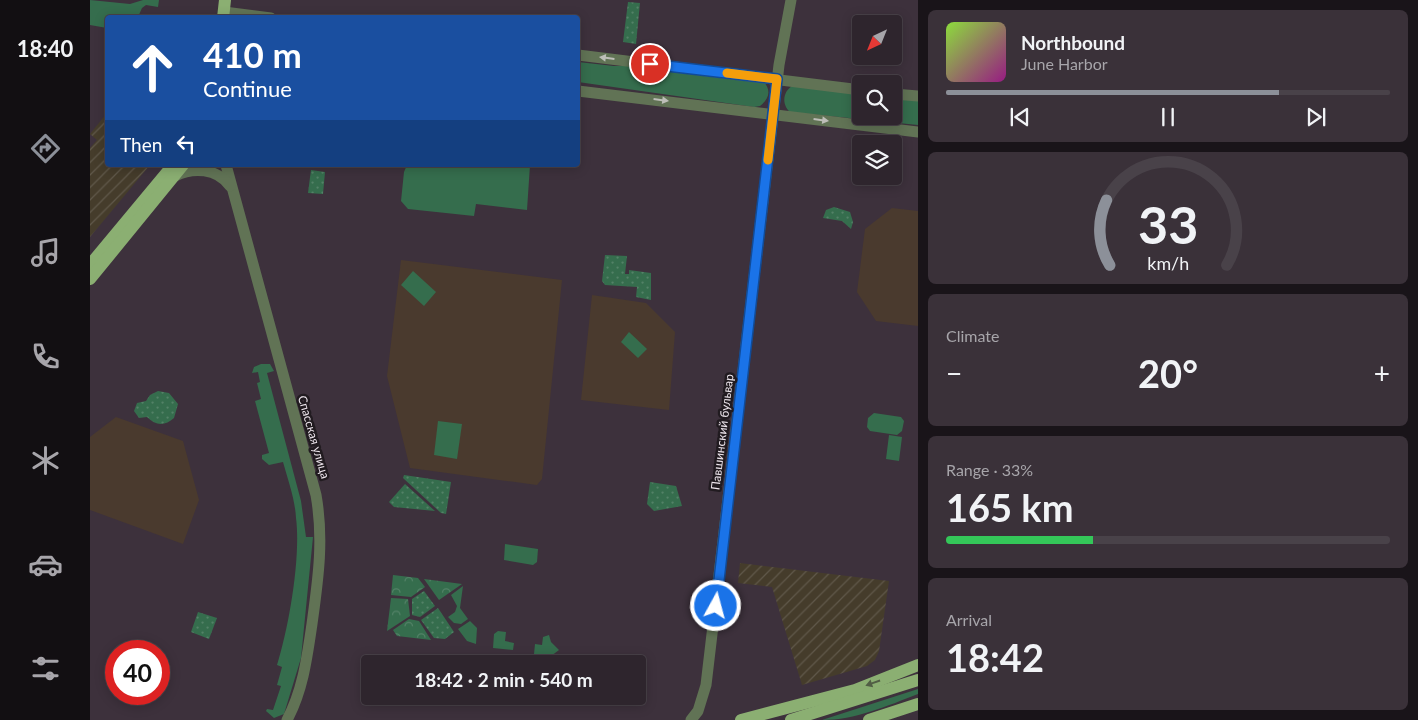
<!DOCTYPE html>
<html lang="en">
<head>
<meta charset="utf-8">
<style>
  :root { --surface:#2e252d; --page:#3a3139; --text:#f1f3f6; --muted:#a7a5aa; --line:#494249; --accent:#8c9099 }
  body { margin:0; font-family:Lato,sans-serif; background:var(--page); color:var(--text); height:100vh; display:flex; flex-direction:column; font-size:19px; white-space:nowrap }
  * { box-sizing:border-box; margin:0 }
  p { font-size:16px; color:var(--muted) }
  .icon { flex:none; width:28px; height:28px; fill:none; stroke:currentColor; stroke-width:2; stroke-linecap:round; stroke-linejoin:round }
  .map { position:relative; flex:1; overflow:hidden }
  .side { display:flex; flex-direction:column; gap:10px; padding:10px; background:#191419; width:500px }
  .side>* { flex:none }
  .guide { position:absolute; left:15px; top:15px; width:475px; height:152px; border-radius:5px; box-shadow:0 2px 12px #0003,0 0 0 1px var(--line); background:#1a4fa0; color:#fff; overflow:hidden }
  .needle { width:32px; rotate:223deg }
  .fabs { position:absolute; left:762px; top:15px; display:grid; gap:10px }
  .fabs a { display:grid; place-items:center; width:50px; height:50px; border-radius:5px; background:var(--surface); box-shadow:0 2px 12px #0003,0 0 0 1px var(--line); font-size:25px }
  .speed { position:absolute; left:15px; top:640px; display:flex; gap:10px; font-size:25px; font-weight:700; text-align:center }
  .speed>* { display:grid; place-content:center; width:65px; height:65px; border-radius:50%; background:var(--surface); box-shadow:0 2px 12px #0003,0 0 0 1px var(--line); line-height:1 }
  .speed .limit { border:8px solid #d22; background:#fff; color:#111 }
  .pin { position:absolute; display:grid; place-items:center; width:42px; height:42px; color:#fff; margin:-21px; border:2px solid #fff; border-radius:50%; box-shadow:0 1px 5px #0007 }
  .me { position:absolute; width:55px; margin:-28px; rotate:7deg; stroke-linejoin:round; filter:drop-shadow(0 0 4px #0008) }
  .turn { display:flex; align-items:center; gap:18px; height:105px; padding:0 15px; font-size:22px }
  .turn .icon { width:65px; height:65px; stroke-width:2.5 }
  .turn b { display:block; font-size:35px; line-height:42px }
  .then { display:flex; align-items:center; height:48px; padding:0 15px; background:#0003; gap:10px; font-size:19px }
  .big { font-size:38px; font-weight:700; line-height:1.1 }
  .side .card { flex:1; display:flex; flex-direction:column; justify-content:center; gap:8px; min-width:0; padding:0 18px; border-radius:8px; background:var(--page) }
  .side .dial { align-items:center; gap:0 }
  .dial svg { height:130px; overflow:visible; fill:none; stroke:var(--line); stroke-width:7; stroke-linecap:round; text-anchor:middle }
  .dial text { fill:var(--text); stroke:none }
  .song { display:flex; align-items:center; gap:15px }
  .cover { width:60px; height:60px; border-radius:8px; background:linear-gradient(135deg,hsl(90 70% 55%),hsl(310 70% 35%)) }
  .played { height:5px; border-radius:2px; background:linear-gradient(90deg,var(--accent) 75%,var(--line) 75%) }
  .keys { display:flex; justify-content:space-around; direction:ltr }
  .heat { display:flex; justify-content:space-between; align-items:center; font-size:28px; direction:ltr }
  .charge { height:8px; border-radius:4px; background:linear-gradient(90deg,#34c759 33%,var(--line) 0) }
  .trip { position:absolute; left:271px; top:655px; width:285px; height:50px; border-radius:5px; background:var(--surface); box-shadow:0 2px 12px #0003,0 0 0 1px var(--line); font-weight:700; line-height:50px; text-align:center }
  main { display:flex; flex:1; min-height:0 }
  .dock { display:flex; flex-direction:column; width:90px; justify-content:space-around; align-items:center; background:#120f12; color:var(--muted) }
  .dock .icon { width:35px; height:35px }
  .dock .selected { color:var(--accent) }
  .dock b { font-size:22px; color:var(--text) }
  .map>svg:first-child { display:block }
  .industrial { fill:url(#industrial-furrows) }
  .education { fill:#4a3a2e }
  .grass { fill:#356d4d }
  .forest { fill:url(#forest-crowns) }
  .park { fill:url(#park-dots) }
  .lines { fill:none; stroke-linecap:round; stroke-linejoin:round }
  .minor { stroke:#617355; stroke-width:11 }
  .major { stroke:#8baf72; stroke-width:12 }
  .oneway { fill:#bdbeb8 }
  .oneway2 { fill:#515e45 }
  .route-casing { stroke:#114b97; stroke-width:12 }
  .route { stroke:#1a73e8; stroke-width:9 }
  .slow { stroke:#f59e0b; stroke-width:9 }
  .labels { text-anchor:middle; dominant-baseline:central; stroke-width:5; stroke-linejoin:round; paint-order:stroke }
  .street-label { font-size:12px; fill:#eee6ed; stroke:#211b20 }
</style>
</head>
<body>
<main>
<nav class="dock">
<b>18:40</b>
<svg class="icon selected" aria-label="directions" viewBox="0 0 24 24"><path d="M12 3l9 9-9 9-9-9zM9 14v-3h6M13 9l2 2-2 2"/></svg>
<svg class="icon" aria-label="music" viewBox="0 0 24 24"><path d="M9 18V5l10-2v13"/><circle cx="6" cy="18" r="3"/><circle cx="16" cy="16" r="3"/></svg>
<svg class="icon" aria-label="phone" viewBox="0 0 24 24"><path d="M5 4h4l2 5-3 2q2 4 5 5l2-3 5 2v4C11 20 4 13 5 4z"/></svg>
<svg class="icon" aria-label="climate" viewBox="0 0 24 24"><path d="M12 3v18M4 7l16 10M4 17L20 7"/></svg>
<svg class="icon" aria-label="car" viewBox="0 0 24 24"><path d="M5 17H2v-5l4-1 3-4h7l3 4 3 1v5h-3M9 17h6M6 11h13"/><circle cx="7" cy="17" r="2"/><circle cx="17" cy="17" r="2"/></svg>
<svg class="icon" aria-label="filters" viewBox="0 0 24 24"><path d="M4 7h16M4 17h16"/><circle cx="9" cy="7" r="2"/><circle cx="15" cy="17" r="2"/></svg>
</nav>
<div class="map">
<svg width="828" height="720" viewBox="0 0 828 720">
  <defs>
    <pattern id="industrial-furrows" width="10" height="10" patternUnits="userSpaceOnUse" patternTransform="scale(1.25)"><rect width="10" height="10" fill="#453c2b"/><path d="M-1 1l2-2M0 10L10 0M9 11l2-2" fill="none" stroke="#60584a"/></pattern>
    <pattern id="forest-crowns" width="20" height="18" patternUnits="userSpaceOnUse" patternTransform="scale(1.25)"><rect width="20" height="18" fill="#356d4d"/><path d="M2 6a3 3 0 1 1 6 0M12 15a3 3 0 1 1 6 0" fill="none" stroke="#538267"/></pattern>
    <pattern id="park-dots" width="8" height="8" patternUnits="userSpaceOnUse" patternTransform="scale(1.25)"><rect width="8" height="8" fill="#356d4d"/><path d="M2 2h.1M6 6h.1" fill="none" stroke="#538267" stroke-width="1.8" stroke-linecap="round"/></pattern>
  </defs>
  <rect width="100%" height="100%" fill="#3d313c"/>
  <g class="industrial">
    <polygon points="17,113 18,165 60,165 0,237 0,148 7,140 0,134"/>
    <polygon points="650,563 799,581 789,651 785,660 777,666 712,685 682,587 648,583"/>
  </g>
  <g class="education">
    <polygon points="802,208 828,211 828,326 786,321 767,292 775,229"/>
    <polygon points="311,260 472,280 452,479 447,485 320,468 297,376"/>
    <polygon points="502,295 556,303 585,332 579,410 491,400"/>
    <polygon points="26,417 93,441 109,500 93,544 0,510 0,437"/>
  </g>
  <g class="grass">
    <polygon points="0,0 40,4 53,0 69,0 68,7 56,5 52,8 48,17 18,18 17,28 0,25"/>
    <path d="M 488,62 L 524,66 L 551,66 L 673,81 C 682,90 679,99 670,106 L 664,107 L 488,82 Z"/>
    <path d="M 704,85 L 771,93 L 771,116 L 804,116 L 804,98 L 828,101 L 828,125 L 700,112 C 691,104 693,90 704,85 Z"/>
    <polygon points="317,165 440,165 437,210 386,204 384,216 318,209 311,201 314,172"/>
    <polygon points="323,271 346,292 334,306 311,285"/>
    <polygon points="539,332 557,349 548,358 531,342"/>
    <path d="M 171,364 L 180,364 L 184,371 L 177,373 L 211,501 L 216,537 L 223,537 L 211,658 L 194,714 L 184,718 L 176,711 L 177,709 L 183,710 L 191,686 L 187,685 L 192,667 L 187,665 C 199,627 211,557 206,518 C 205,499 198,480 193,462 L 179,465 L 172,459 L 172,455 L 179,453 L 165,401 L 171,399 L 167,383 L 170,382 L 168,372 L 162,373 L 164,367 Z"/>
    <polygon points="784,413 811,417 814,421 812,431 807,435 780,431 777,427 778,418"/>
    <polygon points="348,421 372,424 367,459 344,455"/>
    <polygon points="799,435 812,437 809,461 796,459"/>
    <polygon points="415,544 448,549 447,562 443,565 414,560"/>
    <polygon points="373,586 370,608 378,619 371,624 364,623 358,617 365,612 367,606 361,595"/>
    <polygon points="380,621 387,628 386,644 377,641 368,629"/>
    <polygon points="408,631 416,632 415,641 424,643 423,650 403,648 404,634"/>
    <polygon points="459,635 461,642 469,650 461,656 444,654 445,644 452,645 453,637"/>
    <path d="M 828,689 L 828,694 C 797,706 765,720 732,720 Z"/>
  </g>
  <g class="forest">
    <polygon points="303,575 328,578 335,587 321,597 301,595"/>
    <polygon points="334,579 372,584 349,600"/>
    <polygon points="301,598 318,599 320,616 297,631"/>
    <polygon points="319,619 329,621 341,640 307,636 303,630"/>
  </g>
  <g class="park">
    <polygon points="538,2 550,3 546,44 533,42"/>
    <polygon points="221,170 235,172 233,194 218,193"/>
    <polygon points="744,207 760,212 763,222 761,229 752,221 733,218 736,210"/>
    <polygon points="515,255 537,256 535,274 539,274 539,270 561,273 561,300 546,297 547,287 515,285 512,281"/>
    <path d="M 68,391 L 79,393 L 88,404 L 84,418 C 75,426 66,426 57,417 L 49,418 L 44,411 L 47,403 L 56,401 L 60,395 Z"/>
    <polygon points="314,475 361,482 356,514 351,513 313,478"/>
    <polygon points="560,482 586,486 592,506 564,511 557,504"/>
    <polygon points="315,484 345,511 304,507 299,502"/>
    <polygon points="334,591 345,606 330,617 322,615 322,599"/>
    <polygon points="348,608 364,632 355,639 344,638 331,620"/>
    <polygon points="108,612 127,618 119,639 101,632"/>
  </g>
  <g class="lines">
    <g class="minor">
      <polyline points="134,12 181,18"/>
      <polyline points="488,55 771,90"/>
      <polyline points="488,91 828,132"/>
      <polyline points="804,94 828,96"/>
      <path d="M 136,165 L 226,495 C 234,540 228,580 222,624 C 217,658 213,690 197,720"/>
      <path d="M 85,176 C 103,167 127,168 140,186"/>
      <polyline points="601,720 608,711 616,685 689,65 701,0"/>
    </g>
    <g class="major">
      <polyline points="133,18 135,0"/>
      <polyline points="0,265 83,165"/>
      <polyline points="0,279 93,165"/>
      <polyline points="651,720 765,690 828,665"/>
      <polyline points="701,720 828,680"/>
      <polyline points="779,720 828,704"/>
    </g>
  </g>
  <defs><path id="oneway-solid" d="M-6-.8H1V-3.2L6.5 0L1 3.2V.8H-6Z" transform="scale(1.25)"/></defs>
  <g class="oneway">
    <use href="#oneway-solid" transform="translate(517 58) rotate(-173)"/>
    <use href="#oneway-solid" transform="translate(571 100) rotate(7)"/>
    <use href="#oneway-solid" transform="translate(731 120) rotate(7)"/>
  </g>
  <use class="oneway2" href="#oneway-solid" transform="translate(783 683) rotate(161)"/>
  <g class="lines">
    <defs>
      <polyline id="route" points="560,64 687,79 626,606"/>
    </defs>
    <use href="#route" class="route-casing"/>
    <use href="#route" class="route"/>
    <polyline class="slow" points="637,73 687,79 678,160"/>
  </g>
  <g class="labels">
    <g class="street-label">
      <text transform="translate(632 432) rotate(-83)">Павшинский бульвар</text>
      <text transform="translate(224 437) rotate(74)">Спасская улица</text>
    </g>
  </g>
</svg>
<div class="fabs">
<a><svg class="needle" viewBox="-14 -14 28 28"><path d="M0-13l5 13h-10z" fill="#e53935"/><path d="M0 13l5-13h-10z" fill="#a7a5aa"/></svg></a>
<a><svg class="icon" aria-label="search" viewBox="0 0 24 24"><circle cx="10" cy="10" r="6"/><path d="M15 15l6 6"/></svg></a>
<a><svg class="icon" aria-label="layers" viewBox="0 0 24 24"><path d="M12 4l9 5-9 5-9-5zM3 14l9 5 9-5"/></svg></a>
</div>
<div class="speed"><div class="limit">40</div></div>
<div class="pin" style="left:560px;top:64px;background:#d93025"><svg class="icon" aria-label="arrive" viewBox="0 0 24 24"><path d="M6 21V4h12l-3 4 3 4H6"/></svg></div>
<svg class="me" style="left:626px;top:606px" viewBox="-20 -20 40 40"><circle r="17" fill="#1a73e8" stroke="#fff" stroke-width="3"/><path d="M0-11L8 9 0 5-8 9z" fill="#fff"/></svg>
<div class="trip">18:42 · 2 min · 540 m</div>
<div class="guide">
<div class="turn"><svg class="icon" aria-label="ahead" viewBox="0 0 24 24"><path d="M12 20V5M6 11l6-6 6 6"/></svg><div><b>410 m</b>Continue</div></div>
<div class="then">Then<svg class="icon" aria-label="left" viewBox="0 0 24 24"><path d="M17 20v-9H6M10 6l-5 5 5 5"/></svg></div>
</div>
</div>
<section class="side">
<div class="card">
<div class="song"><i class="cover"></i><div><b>Northbound</b><p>June Harbor</p></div></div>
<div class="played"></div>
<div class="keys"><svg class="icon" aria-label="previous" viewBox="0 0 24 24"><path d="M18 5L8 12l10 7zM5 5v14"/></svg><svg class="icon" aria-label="pause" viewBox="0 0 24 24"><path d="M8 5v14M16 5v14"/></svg><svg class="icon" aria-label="next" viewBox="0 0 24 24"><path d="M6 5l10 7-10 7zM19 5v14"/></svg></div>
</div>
<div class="card dial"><svg viewBox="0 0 100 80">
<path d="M14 69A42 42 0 1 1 86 69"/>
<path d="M14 69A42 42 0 0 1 12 29" stroke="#8c9099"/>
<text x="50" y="56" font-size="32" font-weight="700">33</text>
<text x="50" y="72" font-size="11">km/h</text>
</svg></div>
<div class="card"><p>Climate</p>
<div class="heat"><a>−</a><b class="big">20°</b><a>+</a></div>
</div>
<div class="card"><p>Range · 33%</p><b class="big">165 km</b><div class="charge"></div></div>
<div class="card"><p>Arrival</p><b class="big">18:42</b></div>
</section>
</main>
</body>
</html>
